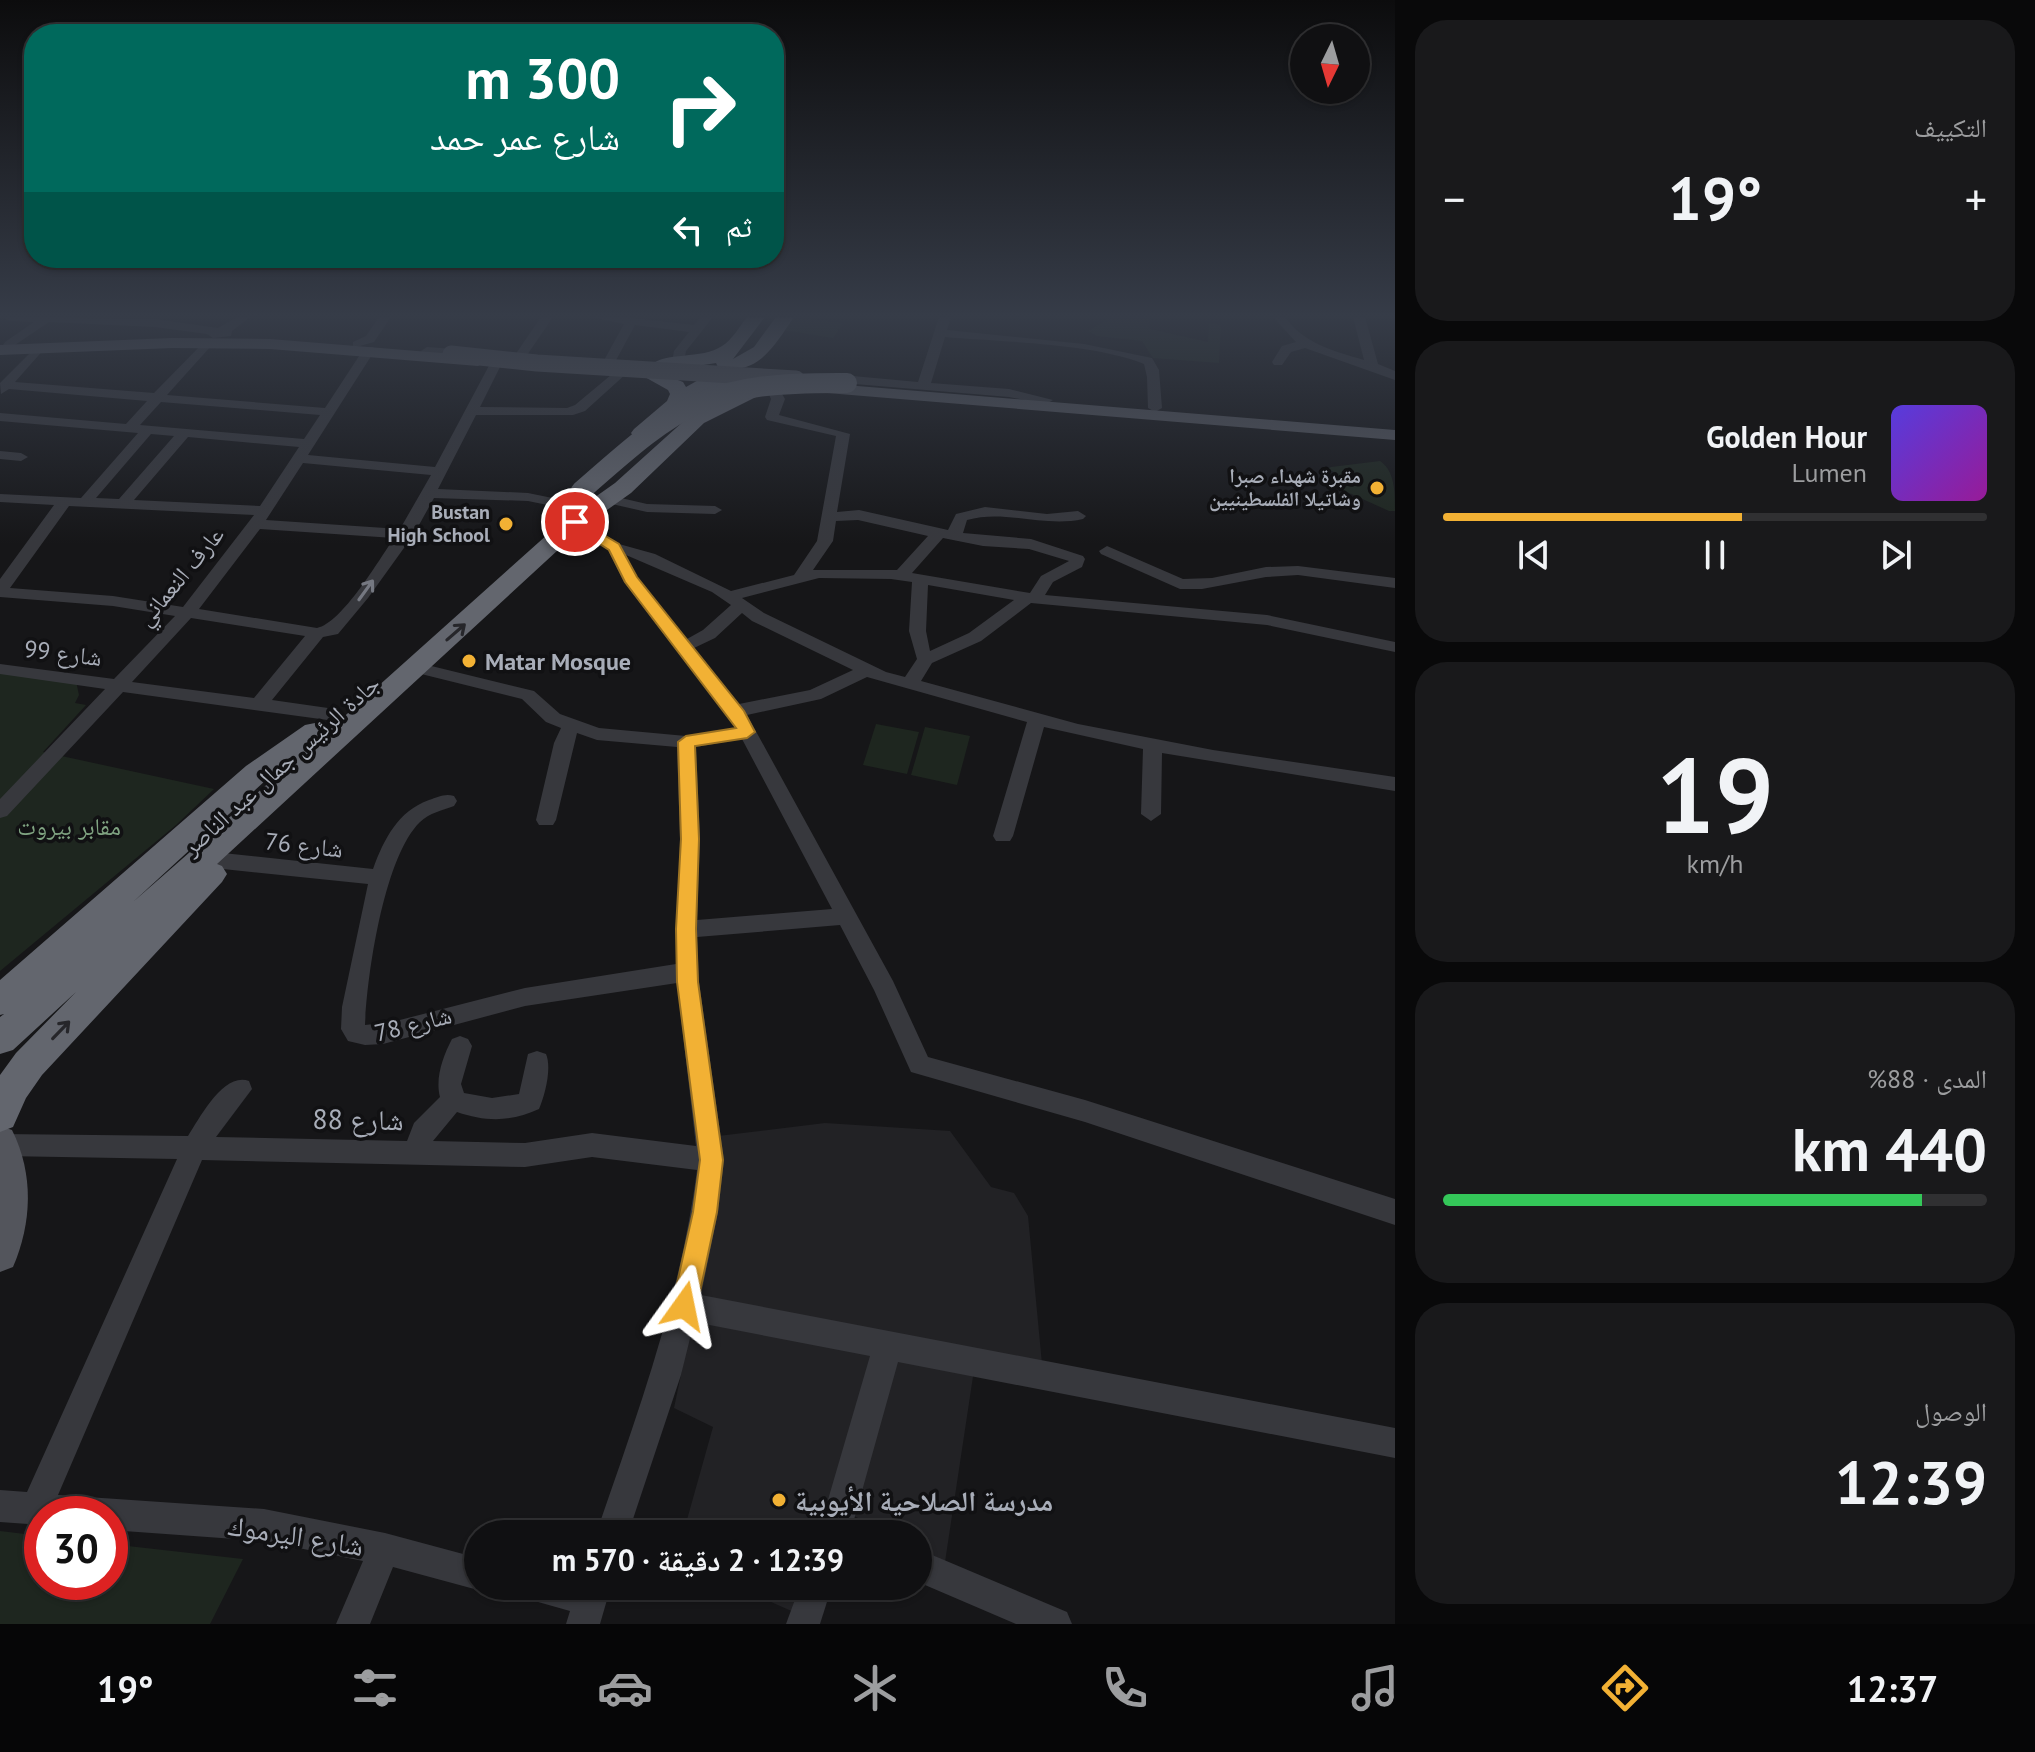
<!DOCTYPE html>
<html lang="ar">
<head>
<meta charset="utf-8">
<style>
  :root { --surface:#101012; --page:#19191b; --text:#f1f3f6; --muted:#9c9d9f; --line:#303032; --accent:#f2b134 }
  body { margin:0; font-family:"PT Sans","Noto Naskh Arabic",sans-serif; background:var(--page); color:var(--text); direction:rtl; height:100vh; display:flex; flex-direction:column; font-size:30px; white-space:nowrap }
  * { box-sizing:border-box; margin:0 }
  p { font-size:26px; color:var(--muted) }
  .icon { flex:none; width:44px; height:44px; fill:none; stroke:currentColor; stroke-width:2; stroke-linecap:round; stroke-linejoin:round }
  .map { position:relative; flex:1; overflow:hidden; direction:ltr }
  .sheet { display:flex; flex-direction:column; gap:20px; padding:20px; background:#09090a; width:640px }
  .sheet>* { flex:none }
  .top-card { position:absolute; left:24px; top:24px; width:760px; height:244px; border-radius:32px; box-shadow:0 2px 6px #0004,0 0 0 2px var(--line); direction:rtl; background:#00695c; color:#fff; overflow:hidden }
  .needle { width:52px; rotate:185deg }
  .controls { position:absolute; left:1290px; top:24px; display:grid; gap:16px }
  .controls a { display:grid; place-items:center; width:80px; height:80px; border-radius:50%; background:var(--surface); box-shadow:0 2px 6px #0004,0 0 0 2px var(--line); font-size:40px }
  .speed { position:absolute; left:24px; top:1496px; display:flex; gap:16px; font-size:40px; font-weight:700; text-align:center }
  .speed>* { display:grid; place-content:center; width:104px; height:104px; border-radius:50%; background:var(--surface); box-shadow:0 2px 6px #0004,0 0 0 2px var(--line); line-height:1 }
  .speed .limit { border:12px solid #d22; background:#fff; color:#111 }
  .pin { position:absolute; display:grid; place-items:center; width:68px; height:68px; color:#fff; margin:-34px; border:4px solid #fff; border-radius:50%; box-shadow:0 2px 8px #0007 }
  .me { position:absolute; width:88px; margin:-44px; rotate:12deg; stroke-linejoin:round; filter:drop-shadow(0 0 6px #0008) }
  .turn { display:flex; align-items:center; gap:28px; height:168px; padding:0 32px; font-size:36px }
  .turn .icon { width:104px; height:104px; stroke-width:2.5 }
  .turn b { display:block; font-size:56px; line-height:68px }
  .then { display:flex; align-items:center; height:76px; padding:0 32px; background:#0003; gap:16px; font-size:30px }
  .big { font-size:60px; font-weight:700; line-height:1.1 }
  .sheet .card { flex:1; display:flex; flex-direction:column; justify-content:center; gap:12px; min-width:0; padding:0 28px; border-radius:32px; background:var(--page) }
  .sheet .dial { align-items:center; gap:0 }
  .dial b { font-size:104px; line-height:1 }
  .song { display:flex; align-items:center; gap:24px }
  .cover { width:96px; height:96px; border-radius:12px; background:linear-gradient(135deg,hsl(250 70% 55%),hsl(300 70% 35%)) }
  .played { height:8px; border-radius:4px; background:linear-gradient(90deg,var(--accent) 55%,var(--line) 55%) }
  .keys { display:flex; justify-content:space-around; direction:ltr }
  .heat { display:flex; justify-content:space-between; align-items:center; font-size:44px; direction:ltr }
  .charge { height:12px; border-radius:6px; background:linear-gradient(90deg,#34c759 88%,var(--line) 0) }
  .trip { position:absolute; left:464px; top:1520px; width:468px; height:80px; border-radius:40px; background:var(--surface); box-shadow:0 2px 6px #0004,0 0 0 2px var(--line); font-weight:700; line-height:80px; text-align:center; direction:rtl }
  .menu { display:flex; height:128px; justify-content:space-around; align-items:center; background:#060607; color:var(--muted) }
  .menu .icon { width:56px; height:56px }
  .menu .active { color:var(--accent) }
  .menu b { font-size:36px; color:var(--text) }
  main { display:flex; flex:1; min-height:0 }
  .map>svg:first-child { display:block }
  .built { fill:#222225 }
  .green { fill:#1e261f }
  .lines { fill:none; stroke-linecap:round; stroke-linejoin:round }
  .minor { fill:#37383d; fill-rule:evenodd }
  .major { fill:#53555c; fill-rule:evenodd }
  .highway { fill:#63666e; fill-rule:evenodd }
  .major-bridge { stroke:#53555c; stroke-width:17 }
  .highway-bridge { stroke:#63666e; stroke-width:20 }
  .oneway { stroke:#757881 }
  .oneway2 { stroke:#26262a }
  .route { fill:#f2b134; stroke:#9d7322; stroke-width:2 }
  .poi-dot { fill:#f2b134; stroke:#111113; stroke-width:3 }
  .labels { text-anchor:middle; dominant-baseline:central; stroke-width:7; stroke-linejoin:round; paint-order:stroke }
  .far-poi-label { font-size:20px; font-weight:bold; fill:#a8adb8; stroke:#111113; text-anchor:end }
  .street-label { font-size:24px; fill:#a8adb8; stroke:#111113 }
  .poi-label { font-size:24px; font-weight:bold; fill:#a8adb8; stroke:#111113; text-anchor:start }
  .park-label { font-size:24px; fill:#7fa381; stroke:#111113 }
  .near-street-label { font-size:28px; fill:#a8adb8; stroke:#111113 }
  .near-poi-label { font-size:28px; font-weight:bold; fill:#a8adb8; stroke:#111113; text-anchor:start }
</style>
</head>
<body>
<main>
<section class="sheet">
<div class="card"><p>التكييف</p>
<div class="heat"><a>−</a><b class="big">19°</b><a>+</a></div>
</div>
<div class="card">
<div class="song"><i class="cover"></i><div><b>Golden Hour</b><p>Lumen</p></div></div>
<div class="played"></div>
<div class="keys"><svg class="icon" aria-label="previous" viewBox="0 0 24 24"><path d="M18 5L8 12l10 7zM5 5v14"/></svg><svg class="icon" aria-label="pause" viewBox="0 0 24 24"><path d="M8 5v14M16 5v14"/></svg><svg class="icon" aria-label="next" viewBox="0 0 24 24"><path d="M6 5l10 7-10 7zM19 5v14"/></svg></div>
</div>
<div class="card dial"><b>19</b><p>km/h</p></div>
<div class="card"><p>المدى · 88%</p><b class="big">440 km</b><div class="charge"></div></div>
<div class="card"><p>الوصول</p><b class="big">12:39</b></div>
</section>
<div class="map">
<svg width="1395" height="1624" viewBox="0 0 1395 1624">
  <rect width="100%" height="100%" fill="#161618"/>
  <g class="built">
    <polygon points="825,1123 950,1131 991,1187 1014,1193 1028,1216 1042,1364 977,1350 945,1562 918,1548 918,1534 890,1534 832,1505 822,1534 683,1534 713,1427 674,1408 708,1246 718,1136"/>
    <polygon points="735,1586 805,1586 796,1613"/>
  </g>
  <g class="green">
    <polygon points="792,317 796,317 843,323 833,338 783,330"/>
    <polygon points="1111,317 1149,317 1150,329 1208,342 1209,323 1221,325 1219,363 1153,358 1142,341 1097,336 1088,331"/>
    <path d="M 1380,461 C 1395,471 1395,492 1395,511 L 1389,511 L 1327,483 L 1339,474 L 1327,469 L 1331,467 Z"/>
    <polygon points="0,673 76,681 79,695 75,703 86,705 43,752 214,789 176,825 0,971"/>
    <polygon points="876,724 919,732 907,774 863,765"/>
    <polygon points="925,727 970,736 957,785 911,775"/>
    <polygon points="0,1531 42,1536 42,1582 110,1582 110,1544 243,1559 210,1624 0,1624"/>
  </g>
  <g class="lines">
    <g class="minor">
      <polygon points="4,317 155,319 218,328 237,317 250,317 232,331 231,336 213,338 207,334 155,327 49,322 9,349 3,345 5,342 34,322 10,321"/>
      <polygon points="379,317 391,317 374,342 353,348 353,342 366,336"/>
      <polygon points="541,317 553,317 523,361 515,361 513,358"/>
      <polygon points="592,317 624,317 694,325 701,317 713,317 686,351 683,367 677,371 671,367 674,351 689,332 635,325 614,364 608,368 602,364 624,324"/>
      <path d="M 939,317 L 951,317 L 947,330 L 1084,344 L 1152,358 L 1159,370 L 1162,408 L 1155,412 L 1148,408 L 1147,377 L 1144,364 C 1093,343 1001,342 945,337 L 931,383 L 1009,389 L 1053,400 L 1046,404 L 1009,397 L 831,382 L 825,378 L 831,374 L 918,382 Z"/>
      <path d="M 1273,317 L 1285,317 C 1304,344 1334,351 1364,360 L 1353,317 L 1365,317 L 1378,364 L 1395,371 L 1395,380 L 1305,348 L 1291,352 L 1282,365 L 1274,365 L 1272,362 L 1282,346 L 1296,342 Z"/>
      <path d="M 207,339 L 213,343 L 211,346 L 167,395 L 325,408 L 365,347 L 373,347 L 375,350 L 308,455 L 435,467 L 492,360 L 502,363 L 480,407 L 567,408 L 575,405 L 617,370 L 627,373 L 585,411 L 573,415 L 476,415 L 438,489 L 528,493 L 572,502 L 574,505 L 567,509 L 528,501 L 434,498 L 414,534 L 368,598 L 338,634 L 323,637 L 272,700 L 335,709 L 341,711 L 344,715 L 341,719 L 335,721 L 123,692 L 7,816 L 0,818 L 0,799 L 105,689 L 0,674 L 0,664 L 114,679 L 175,616 L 113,606 L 0,597 L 0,579 L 54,505 L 0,502 L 0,494 L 81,498 L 138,433 L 0,421 L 0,413 L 126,424 L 147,401 L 9,389 L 1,394 L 0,383 L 39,344 L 45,348 L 15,382 L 154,393 ZM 161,402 L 320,415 L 304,439 L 140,425 ZM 151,434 L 174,436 L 119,499 L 96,498 ZM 188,437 L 299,447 L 260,506 L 134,500 ZM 303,463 L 431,475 L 400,529 L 266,520 ZM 69,506 L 254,515 L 183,607 L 113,596 L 10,588 ZM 260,529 L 394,538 C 379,560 342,623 317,628 L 199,609 ZM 191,618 L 305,636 L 254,698 L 132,682 Z"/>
      <polygon points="427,347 468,350 474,354 468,358 423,354 421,351"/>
      <path d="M 773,386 L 778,387 L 785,399 L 779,415 L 850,434 L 837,512 L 859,510 L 948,530 L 956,514 L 985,507 L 1047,514 L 1078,511 L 1086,516 L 1083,519 C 1044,528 1005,509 967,520 L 963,533 L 1031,539 L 1083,556 L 1085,559 L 1082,567 L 1053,582 L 1045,595 L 1267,615 L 1395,642 L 1395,652 L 1267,625 L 1031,603 L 981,641 L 932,663 L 921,681 L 1078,724 L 1213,750 L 1395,777 L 1395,791 L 1162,753 L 1161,814 L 1151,821 L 1141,814 L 1143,749 L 1044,727 L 1013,836 L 1010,841 L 996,841 L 993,836 L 1027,722 L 867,677 L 821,699 L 747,715 L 893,981 L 928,1057 L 1085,1100 L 1395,1199 L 1395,1225 L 1085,1122 L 911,1072 L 874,990 L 840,925 L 697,937 L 699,982 L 724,1160 L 718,1212 L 701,1295 L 1395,1428 L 1395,1458 L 898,1362 L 850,1534 L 818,1534 L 870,1356 L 694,1322 L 681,1375 L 628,1534 L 596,1534 C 637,1415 681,1296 697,1170 L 592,1157 L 525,1167 L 202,1160 L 58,1495 L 264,1509 L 385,1533 L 478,1558 L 478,1586 L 489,1586 L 478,1590 L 393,1567 L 370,1624 L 336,1624 L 363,1561 L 264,1541 L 110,1530 L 110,1514 L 42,1514 L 42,1525 L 0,1522 L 0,1490 L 27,1492 L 177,1159 L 3,1156 L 0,1154 L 0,1134 L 188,1136 C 200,1118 223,1072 249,1081 L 252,1089 L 216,1137 L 407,1141 L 414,1123 L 440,1097 C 435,1078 443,1056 452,1039 L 460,1036 L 468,1039 L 472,1046 L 461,1084 L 464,1093 L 492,1098 L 519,1094 L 528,1054 L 537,1051 L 546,1054 C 552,1068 545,1095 539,1109 C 511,1122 486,1122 457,1112 L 433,1141 L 525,1143 L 592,1133 L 696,1146 L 677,983 L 525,1006 L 383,1044 L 365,1045 L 348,1041 L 341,1029 L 342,1007 L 368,884 L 223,869 L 216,866 L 213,861 L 216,856 L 223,853 L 373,869 C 384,839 398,811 429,800 C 438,797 445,793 454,796 L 457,801 L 454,806 C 443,810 429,813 420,822 C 384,857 367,975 365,1025 L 392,1022 L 525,988 L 676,964 L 680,839 L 677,747 L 597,740 L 577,733 L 556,820 L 553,825 L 539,825 L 536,820 L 554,743 L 561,728 L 546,722 L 522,699 L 409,671 L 406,667 L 415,662 L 534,691 L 560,714 L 599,728 L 686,736 L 736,728 L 624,582 L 608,550 L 567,522 L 570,519 L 580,519 L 619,544 L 655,554 L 731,591 L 794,575 L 817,541 L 836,436 L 767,420 L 765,417 L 771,399 L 767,390 ZM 858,520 L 928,536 L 897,570 L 813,570 L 833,541 L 836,521 ZM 943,538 L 983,546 L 1029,549 L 1069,561 L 1041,576 L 1030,593 L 912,573 ZM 626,555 L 712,592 L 731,605 L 703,630 L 687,639 L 637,578 ZM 819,578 L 891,579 L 912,582 L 909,631 L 917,659 L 905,677 L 886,672 L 764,613 L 742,598 ZM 928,585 L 1014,600 L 969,633 L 930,651 L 926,631 ZM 742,613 L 752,621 L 853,670 L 810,690 L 739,704 L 694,648 L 715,638 ZM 742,739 L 832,909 L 697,920 L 700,839 L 696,747 Z"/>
      <polygon points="0,451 21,453 28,457 21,461 0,459"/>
      <polygon points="608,495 647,504 715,506 722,510 715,514 647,512 603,502 601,499"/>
      <polygon points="1107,546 1183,579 1212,578 1266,567 1298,566 1395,578 1395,588 1298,575 1266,577 1202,589 1180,589 1101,554 1099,551"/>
      <polygon points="918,1549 1067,1612 1072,1624 1016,1624 918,1582"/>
      <polygon points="520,1586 611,1586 600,1624 566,1624 570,1611 524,1598"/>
      <polygon points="800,1586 832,1586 820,1624 786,1624"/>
    </g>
    <g class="major">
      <polygon points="172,338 270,339 478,356 486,361 478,366 270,349 172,348 0,355 0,345"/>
      <polygon points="821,383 1395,430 1395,440 815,392 813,388 815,384"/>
      <path d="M 0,1126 L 12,1130 C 34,1174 32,1223 13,1267 L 0,1272 Z"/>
    </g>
    <g class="highway">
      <path d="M 747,317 L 765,317 L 733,359 L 754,347 L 776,317 L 794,317 C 774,346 758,377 718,367 L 716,363 L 659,372 L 650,366 C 664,351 702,360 722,346 C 732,340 740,326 747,317 Z"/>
      <path d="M 653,370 L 683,382 L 686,387 L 702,378 L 733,383 L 735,393 L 752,388 L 762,394 L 704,423 L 631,493 L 583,527 L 217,864 L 222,866 L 227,874 L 222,882 L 42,1075 L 26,1098 L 13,1127 L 0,1132 L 0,1075 L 16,1053 L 76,992 L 13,1050 L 0,1054 L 0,1017 L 4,1014 L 0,1015 L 0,980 L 246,766 L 305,725 L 315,723 L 325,725 L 328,731 L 567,517 L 615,483 L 716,392 L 706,390 L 648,437 L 634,437 L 631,433 L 634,429 L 667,401 L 670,394 L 668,390 L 643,376 ZM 296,759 L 133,902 L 266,780 Z"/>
    </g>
    <polyline class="major-bridge" points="451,354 537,363 796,379"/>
    <path class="highway-bridge" d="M 581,491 C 684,400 707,382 847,383"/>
  </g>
  <defs><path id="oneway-shaft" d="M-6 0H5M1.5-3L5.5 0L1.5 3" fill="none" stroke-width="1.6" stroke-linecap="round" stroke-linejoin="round" transform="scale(2)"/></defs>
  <use class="oneway" href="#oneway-shaft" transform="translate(366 590) rotate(-54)"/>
  <g class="oneway2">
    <use href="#oneway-shaft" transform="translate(456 632) rotate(-41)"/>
    <use href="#oneway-shaft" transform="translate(61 1030) rotate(-46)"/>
  </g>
  <linearGradient id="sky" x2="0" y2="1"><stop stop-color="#0c0c0d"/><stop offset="0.58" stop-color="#363c48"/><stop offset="1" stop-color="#363c48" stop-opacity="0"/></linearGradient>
  <rect width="1395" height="544" fill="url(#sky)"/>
  <polygon class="route" points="575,518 619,544 637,577 744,711 755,732 747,738 695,746 699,839 696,929 698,982 723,1160 717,1212 697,1306 694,1315 684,1319 675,1315 672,1306 693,1212 700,1160 677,982 676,929 681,839 678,742 686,736 736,728 625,582 609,550 570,525 570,519"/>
  <g class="poi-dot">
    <circle cx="1377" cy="488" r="8"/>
    <circle cx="506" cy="524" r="8"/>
    <circle cx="469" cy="661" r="8"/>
    <circle cx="779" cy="1500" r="8"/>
  </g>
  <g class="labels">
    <g class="far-poi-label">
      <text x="1361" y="476">مقبرة شهداء صبرا<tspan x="1361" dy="23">وشاتيلا الفلسطينيين</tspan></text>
      <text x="490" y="512">Bustan<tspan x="490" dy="23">High School</tspan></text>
    </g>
    <g class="street-label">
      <text transform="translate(180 576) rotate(-50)">عارف النعماني</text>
      <text transform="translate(63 653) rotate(7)">شارع 99</text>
      <text transform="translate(281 765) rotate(-42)">جادة الرئيس جمال عبد الناصر</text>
      <text transform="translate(304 845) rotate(6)">شارع 76</text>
      <text transform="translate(413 1024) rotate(-14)">شارع 78</text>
    </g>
    <g class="poi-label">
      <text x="485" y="661">Matar Mosque</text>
    </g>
    <g class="park-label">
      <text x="69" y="826">مقابر بيروت</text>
    </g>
    <g class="near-street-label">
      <text transform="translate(358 1119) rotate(1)">شارع 88</text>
      <text transform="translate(296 1535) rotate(9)">شارع اليرموك</text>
    </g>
    <g class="near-poi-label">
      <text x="795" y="1500">مدرسة الصلاحية الأيوبية</text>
    </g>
  </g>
</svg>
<div class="controls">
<a><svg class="needle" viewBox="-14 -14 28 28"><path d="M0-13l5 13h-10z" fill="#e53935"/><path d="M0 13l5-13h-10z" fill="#9c9d9f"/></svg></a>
</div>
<div class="speed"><div class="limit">30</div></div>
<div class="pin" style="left:575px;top:522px;background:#d93025"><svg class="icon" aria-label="arrive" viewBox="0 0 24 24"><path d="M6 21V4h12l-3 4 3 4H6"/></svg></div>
<svg class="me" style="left:684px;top:1306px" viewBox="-20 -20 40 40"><path d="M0-17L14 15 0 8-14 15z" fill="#f2b134" stroke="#fff" stroke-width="4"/></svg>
<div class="trip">12:39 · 2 دقيقة · 570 m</div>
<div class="top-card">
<div class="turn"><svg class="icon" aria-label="right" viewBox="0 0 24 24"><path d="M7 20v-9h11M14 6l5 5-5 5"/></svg><div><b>300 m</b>شارع عمر حمد</div></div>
<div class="then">ثم<svg class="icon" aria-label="left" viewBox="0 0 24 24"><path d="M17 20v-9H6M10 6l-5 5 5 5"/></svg></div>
</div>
</div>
</main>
<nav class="menu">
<b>12:37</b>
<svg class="icon active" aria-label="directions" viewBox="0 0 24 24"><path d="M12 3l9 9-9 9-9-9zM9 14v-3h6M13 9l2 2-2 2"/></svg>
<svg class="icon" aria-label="music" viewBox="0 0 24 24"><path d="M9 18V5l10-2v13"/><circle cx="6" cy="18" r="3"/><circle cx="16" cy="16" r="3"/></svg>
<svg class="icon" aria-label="phone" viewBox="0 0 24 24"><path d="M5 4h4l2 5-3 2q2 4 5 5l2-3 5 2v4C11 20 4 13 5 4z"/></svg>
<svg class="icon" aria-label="climate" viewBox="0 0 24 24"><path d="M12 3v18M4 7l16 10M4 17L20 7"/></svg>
<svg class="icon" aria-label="car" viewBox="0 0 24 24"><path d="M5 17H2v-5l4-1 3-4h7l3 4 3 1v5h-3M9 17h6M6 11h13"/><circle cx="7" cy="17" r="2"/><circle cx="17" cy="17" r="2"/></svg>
<svg class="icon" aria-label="filters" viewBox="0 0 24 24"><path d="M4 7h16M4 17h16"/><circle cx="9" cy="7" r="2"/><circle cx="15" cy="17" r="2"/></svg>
<b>19°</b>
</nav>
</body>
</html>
